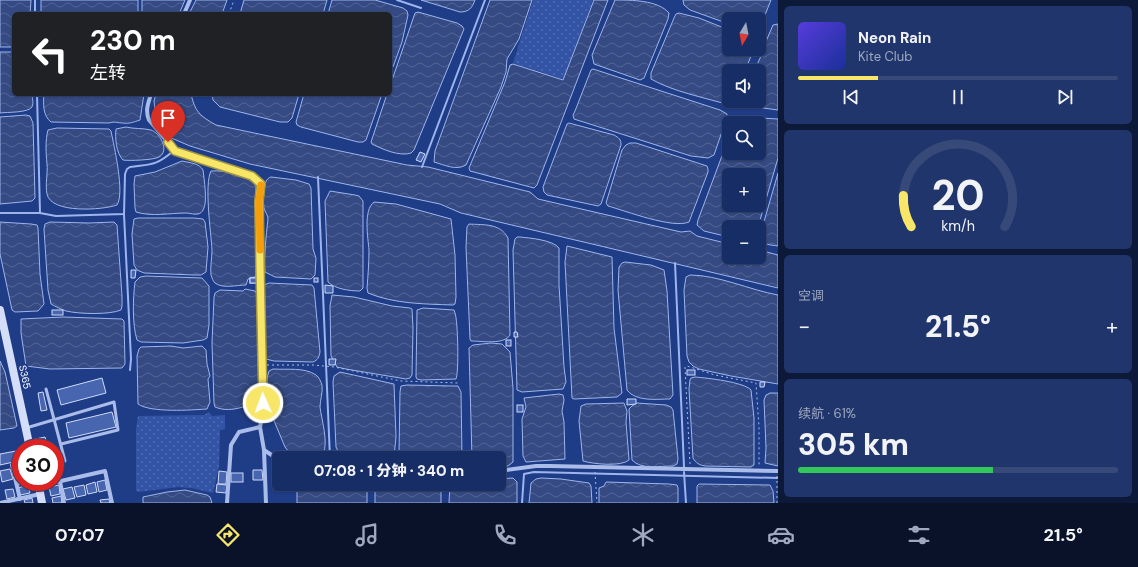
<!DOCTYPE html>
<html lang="zh">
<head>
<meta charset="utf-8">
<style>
  :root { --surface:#172d65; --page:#20356b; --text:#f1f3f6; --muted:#9ea8bf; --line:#364979; --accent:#f8e669 }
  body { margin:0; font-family:"DM Sans","Noto Sans SC",sans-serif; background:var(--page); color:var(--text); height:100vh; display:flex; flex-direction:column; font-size:15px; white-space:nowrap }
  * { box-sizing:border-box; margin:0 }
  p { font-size:13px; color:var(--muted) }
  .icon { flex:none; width:22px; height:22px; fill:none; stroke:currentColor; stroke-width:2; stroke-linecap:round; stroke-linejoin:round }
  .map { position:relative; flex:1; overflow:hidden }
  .side { display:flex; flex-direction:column; gap:6px; padding:6px; background:#0d1938; width:360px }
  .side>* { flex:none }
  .hud { position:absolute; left:12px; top:12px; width:380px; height:84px; border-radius:6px; box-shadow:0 1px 3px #0004,0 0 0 1px var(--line); background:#202124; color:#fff; overflow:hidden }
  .needle { width:26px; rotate:190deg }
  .buttons { position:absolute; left:722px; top:12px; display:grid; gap:8px }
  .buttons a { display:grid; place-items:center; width:44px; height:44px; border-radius:6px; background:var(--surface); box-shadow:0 1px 3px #0004,0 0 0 1px var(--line); font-size:20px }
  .speed { position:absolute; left:12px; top:439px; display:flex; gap:8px; font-size:20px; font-weight:700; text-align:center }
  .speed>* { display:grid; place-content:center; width:52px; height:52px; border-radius:50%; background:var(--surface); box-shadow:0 1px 3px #0004,0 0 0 1px var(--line); line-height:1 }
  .speed .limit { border:6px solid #d22; background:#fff; color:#111 }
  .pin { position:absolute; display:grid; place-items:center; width:34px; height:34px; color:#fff; margin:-41px -17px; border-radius:50% 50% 50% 0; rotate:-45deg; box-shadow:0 0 4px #0007 }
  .pin .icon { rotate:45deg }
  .me { position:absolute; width:44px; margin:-22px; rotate:358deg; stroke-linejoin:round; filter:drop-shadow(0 0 3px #0008) }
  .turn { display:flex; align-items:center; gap:14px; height:84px; padding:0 12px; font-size:18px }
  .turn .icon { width:52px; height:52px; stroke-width:2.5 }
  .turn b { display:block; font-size:28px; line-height:34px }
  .big { font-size:30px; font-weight:800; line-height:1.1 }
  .side .tile { flex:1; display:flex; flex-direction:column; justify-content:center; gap:6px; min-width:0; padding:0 14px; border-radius:6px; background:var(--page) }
  .side .dial { align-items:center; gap:0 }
  .dial svg { height:104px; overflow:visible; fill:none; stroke:var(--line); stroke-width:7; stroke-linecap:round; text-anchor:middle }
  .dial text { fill:var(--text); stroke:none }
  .song { display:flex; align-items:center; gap:12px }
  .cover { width:48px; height:48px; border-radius:6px; background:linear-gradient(135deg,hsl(250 70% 55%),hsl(230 70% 35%)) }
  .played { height:4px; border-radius:2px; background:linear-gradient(90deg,var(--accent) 25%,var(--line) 25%) }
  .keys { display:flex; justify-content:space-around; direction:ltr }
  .heat { display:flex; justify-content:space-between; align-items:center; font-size:22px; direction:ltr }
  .charge { height:6px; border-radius:3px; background:linear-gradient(90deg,#34c759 61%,var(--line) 0) }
  .trip { position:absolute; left:272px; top:451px; width:234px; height:40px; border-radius:6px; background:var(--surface); box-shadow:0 1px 3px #0004,0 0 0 1px var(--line); font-weight:800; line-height:40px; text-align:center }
  .dock { display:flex; height:64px; justify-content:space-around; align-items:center; background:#091228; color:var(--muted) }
  .dock .icon { width:28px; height:28px }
  .dock .selected { color:var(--accent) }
  .dock b { font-size:18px; color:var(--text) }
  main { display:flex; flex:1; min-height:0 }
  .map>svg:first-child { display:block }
  .park { fill:url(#park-dots) }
  .water { fill:url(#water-waves); stroke:#9db5ec; fill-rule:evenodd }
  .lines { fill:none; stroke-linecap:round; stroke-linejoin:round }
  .stream { stroke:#9db5ec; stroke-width:2 }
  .building { fill:#4865b0; stroke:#cedaf8 }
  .path { stroke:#a9bcea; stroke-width:1; stroke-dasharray:2 3; stroke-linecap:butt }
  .lane { stroke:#a9bcea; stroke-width:3 }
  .street { stroke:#a9bcea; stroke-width:4 }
  .secondary { stroke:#d4def8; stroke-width:8 }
  .route-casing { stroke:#a19644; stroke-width:10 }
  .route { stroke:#f8e669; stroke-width:7 }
  .slow { stroke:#f59e0b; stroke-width:7 }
  .labels { text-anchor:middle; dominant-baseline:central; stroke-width:4; stroke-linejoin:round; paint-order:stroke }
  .street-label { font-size:10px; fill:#fff; stroke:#1f3c87 }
</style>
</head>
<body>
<main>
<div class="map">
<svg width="778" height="503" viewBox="0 0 778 503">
  <defs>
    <pattern id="park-dots" width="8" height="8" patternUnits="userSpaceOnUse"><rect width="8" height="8" fill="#3354a4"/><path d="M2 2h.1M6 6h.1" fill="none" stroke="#526eb2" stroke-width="1.8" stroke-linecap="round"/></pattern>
    <pattern id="water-waves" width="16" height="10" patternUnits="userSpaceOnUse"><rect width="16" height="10" fill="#354a82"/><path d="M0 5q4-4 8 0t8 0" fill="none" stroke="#536595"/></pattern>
  </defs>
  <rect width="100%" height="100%" fill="#1f3c87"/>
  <g class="park">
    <polygon points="533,0 593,0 563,79 513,63"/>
    <polygon points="209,412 212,416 225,415 225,429 220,430 219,467 213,493 191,488 178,487 138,492 136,490 136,429 138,416 204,415"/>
  </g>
  <g class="water">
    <polygon points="0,0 31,0 30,14 14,14 14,47 0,47"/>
    <rect x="41" y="0" width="97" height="14"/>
    <polygon points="142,0 185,0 179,14 142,14"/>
    <polygon points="196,0 227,0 222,14 189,14"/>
    <polygon points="244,0 327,0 323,14 240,14"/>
    <polygon points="332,0 375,0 403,8 407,11 408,15 402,42 393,67 390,69 390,14 328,14"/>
    <path d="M 421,0 L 475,0 C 472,8 469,12 460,12 Z"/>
    <path d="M 490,0 L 532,0 L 519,39 L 507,59 L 506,72 L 501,87 L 466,165 C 456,171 445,165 434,162 L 435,151 Z"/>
    <polygon points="594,0 608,0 537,185 534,188 470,171 469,168 505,82 510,65 513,64 563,80"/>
    <path d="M 615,0 C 631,0 658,0 669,13 L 668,19 L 644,78 L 640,80 L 594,64 L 592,55 Z"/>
    <polygon points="683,0 771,0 759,30 759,19 729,19 729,24 690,10 684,5"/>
    <path d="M 418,12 L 457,23 L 462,26 L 464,29 L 414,150 L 411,153 C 400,157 382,149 372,144 L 371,142 L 387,94 L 390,94 L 390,86 L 415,13 Z"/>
    <path d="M 679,13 L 699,18 L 729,30 L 729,49 L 751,49 L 751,56 L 745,71 L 729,71 L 729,101 L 734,101 L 732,104 L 729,105 C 703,97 674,92 651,79 L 651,73 L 674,18 L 676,14 Z"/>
    <polygon points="778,24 778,110 748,106 746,101 759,101 759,71 754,71 762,54 764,46 773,25"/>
    <path d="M 0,52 L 14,52 L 14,94 L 32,94 C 32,98 34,103 32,107 C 28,113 7,112 0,113 Z"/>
    <polygon points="593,69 720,110 727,114 727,117 714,155 708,158 691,156 574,119 573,115 575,111 591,70"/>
    <path d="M 44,94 L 144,94 L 140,120 C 134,122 129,124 123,123 C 118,123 115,121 109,123 L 51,122 C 43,116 43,104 44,94 Z"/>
    <path d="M 156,94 L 191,94 C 195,112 200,116 216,125 L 407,165 L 428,167 L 530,192 L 538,199 L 681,232 L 690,231 L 697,236 L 729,244 L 729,257 L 759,257 L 759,250 L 778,255 L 778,288 L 461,213 L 440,204 L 250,164 L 190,146 L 169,137 L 156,119 L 154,101 Z"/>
    <polygon points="212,94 299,94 292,118 288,122 280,122 220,107 213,100"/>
    <polygon points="304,94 382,94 366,140 363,142 358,142 301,127 297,125 296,122"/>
    <polygon points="26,115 30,116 33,123 35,198 32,201 0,204 0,117"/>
    <path d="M 738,117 L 742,117 L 778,119 L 778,158 L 758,227 L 729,227 L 729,237 L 704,231 L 697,225 L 698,220 L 729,137 L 729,153 L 759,153 L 759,123 L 734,123 ZM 729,175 L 759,175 L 759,205 L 729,205 Z"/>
    <path d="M 569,123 L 614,135 C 619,138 621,139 621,145 L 601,204 L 598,206 L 547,195 L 544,192 L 543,187 L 567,124 Z"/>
    <path d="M 126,127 C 134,129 143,128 151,130 C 160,133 170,151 159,157 C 154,160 129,161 123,160 C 116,153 115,138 116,129 Z"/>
    <path d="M 57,128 L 109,129 L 111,131 C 114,146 125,193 117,205 C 103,210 51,214 47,194 C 45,184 48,173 47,164 C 46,152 45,142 48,130 Z"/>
    <path d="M 630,143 L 636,143 L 707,166 L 708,169 L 708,172 L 689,222 C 673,229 626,211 608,206 L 606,203 L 622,150 L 626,145 Z"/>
    <path d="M 182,161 C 190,163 199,163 203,170 C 204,179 208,203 203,210 C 202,212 201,213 198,214 C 195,215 190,213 186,213 C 170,213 152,217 136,212 L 135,208 L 134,184 L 135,176 L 155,172 Z"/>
    <path d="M 211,171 C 225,170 247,174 256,186 L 256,276 L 255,277 L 248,279 L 246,285 C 237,285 223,289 215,283 C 213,281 212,278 211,275 C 210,267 212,258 212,250 C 211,233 204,184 211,171 Z"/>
    <path d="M 778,173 L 778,246 C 772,245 763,245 759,239 Z"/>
    <path d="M 271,177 L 296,180 L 309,184 L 311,188 L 313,249 L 316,258 L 315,275 L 311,279 L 275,277 L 265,272 C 264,254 266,237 268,219 C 268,215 265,212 264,208 C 263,200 262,179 271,177 Z"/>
    <path d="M 330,191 L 355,195 L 359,196 L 363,201 L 363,288 L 360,291 C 350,291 335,289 328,282 L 325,201 Z"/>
    <path d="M 374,202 L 396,204 L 451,219 L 455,255 L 456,297 L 455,304 L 453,305 C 426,304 394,304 368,293 L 367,288 C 368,275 369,263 369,250 C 368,238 363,210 374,202 Z"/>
    <polygon points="138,218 194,218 203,219 205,222 208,247 206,272 201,275 194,275 144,273 137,270 134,265 132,234 134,219"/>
    <polygon points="0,222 31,224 37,225 38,228 40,274 44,304 38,311 15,312 12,310 0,254"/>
    <path d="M 50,222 L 89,223 L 114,222 L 117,225 L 122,296 L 122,306 L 121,310 C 109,315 79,314 66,311 C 61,309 56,307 51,304 L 48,290 L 44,229 L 45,224 Z"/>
    <path d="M 469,224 C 484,225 500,223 508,238 L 510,335 C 504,345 482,341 471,341 L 470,339 L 466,247 L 467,227 Z"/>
    <path d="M 517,237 L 520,237 C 530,238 553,240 559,248 L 559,285 L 564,367 L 566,382 L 563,389 L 522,392 L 517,390 L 513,250 L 515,239 Z"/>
    <polygon points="567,246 612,257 614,328 622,393 617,397 574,399 572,398 565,262"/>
    <path d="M 625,262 L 651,265 L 664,270 L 667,291 L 673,395 L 670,399 C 657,399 636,402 627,390 L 618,290 L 619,267 L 622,263 Z"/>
    <path d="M 690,275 C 718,275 750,290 778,295 L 778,384 L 731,376 L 699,369 L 693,366 L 689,362 L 687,356 L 684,290 L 686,277 Z"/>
    <path d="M 146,276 L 202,278 L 209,286 L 209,325 L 207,338 L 203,340 L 183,343 L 141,342 L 137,340 C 132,324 133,298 135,282 L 140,277 Z"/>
    <path d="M 269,283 L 312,285 L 314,288 L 320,352 C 319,357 318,360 313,362 L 274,361 L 266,359 L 264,341 L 264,285 Z"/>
    <path d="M 245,289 L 255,291 L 257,294 L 259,399 L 258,401 C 245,407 229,413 215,407 L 214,403 L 212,343 L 214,297 L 215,293 L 220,290 L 243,291 Z"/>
    <polygon points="332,295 354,297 392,306 410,308 412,309 413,328 412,375 410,378 406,379 346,369 337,367 331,356 330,306"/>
    <path d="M 423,308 L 454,310 L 455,313 C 458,321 459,372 456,379 L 421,380 L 417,379 L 416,377 L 417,310 Z"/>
    <polygon points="63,317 122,319 124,321 125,364 122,368 50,369 26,366 21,333 21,319"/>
    <polygon points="491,343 502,344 510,352 513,388 513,462 508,466 499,466 499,458 472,458 469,348 473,345"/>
    <path d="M 171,346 L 183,348 L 202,346 L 206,350 L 207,364 L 210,376 L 208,379 L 210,402 L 207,409 C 191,410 151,413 138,404 L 137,356 L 139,349 L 141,347 Z"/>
    <polygon points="0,361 5,372 17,426 14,428 0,430"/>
    <path d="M 273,369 C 286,370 305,367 316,375 C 319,377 321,382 322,385 C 323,393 320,400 320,407 C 321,417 329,444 323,453 C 318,460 302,458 294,458 L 285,447 L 267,404 L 267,378 L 269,371 Z"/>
    <polygon points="340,372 394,384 396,437 394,457 342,455 339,453 336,447 333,382 334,376"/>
    <path d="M 695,377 C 707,378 744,382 751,390 L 754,418 L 754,465 L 751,467 L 705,466 C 699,465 696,463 693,458 L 689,389 L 690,380 L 691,378 Z"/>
    <polygon points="407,385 453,386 458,386 461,392 462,458 410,458 402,456 399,453 400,392 401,386"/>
    <polygon points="770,393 778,393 778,466 765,463 766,448 764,400 766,395"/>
    <polygon points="559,394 563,395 564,400 562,411 564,422 565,459 526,462 523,456 522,419 526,407 524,398"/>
    <path d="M 624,403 L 627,411 L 626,422 L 629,460 C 621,467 593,464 583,461 L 579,421 L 581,406 L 586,404 Z"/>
    <path d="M 637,403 L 666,405 L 671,407 L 673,410 L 678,459 L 677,464 L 673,466 C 660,466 641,470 632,460 L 629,409 L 632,406 Z"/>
    <polygon points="513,478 517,482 517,503 449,503 450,484 499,484 499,479"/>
    <polygon points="541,478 561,479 589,483 591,486 592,503 529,503 531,483 536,479"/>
    <polygon points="606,482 669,484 677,485 678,488 678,503 599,503 599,488 604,486"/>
    <rect x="297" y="484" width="70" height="19"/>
    <rect x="375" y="484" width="66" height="19"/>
    <polygon points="699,484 770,485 773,491 774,503 697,503 697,486"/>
    <polygon points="185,490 207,495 210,497 212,503 143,503 143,497 167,492"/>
  </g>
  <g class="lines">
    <g class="stream">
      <polyline points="35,0 35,14"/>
      <polyline points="397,0 421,8"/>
      <polyline points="37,94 40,213"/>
      <polyline points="422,167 485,0"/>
      <polyline points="318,177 330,458"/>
      <path d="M 0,213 L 40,213 L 56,216 L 124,214 L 125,174 L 127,169 L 130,167 C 150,164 156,166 172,152"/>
      <polyline points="124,214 131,359 130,370"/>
      <polyline points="675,263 684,467"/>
      <polyline points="684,472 686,503"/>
      <polyline points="522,503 524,474 534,472 778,478"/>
    </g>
  </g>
  <g class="building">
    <polygon points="420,152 425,154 421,162 416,160"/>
    <polygon points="131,270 136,270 135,278 131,278"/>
    <rect x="250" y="278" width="7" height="5"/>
    <rect x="250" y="278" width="7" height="5"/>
    <rect x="314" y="278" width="4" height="4"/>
    <polygon points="325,285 333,286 333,293 325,293"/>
    <rect x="52" y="310" width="11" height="5"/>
    <polygon points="514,332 517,332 518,337 514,337"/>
    <rect x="506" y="340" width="5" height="6"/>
    <polygon points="329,359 336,359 335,365 329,365"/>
    <rect x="687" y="370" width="8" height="5"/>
    <polygon points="102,378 106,393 61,405 57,390"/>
    <polygon points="760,382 765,382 764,387 760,387"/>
    <polygon points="43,392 47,410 41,411 38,393"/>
    <polygon points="627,399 636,399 636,404 627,405"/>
    <rect x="517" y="405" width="6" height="7"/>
    <polygon points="112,412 116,427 69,438 66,423"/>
    <polygon points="45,437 48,448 33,448 31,440"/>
    <polygon points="16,451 18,461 0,465 0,454"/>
    <polygon points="21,465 21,474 17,475 15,467"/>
    <polygon points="10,469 13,479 2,482 0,471"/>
    <polygon points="253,470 262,470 263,480 253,480"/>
    <polygon points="219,471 227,472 226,484 218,484"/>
    <rect x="231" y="473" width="12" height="9"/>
    <polygon points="21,476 21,482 29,482 19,485 17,477"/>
    <polygon points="105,480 107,490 99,492 97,482"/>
    <polygon points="95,482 97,492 88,494 86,485"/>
    <polygon points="217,484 227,485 226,493 216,492"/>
    <polygon points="28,485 30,493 20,495 18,488"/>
    <polygon points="59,485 60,494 51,496 49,487"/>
    <polygon points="84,485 86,495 77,497 74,487"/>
    <polygon points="72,487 75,498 66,500 63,489"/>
    <polygon points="13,489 15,497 7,499 5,490"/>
    <polygon points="61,496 62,503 53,503 52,498"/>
    <polygon points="32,498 33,503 25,503 24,500"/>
    <polygon points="109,499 110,503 101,503 100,500"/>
  </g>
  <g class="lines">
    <g class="path">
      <polyline points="229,14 234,0"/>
      <polyline points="267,365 313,365 334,367 401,381 458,383"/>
      <polyline points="690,464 685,367 687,366 715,375 756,383 759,427 759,466"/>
      <polyline points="595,472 597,503"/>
      <polyline points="777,503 777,476"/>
    </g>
    <g class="lane">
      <polyline points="46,389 65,461"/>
      <polyline points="26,428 114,402 118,430 61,444"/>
    </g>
    <g class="street">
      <polyline points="184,14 190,0"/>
      <path d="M 151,94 C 148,104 145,110 149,120 L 175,151 L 252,176 L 261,184 L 259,201 L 263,403 L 262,418 L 260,427 L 264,450 L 279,460"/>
      <polyline points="264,450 266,503"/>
      <polyline points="499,471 536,466 550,466 778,471"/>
      <polyline points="60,481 64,503"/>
      <polyline points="39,486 105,471 112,503"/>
      <polyline points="20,499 12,465 21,463"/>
      <polyline points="0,503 40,494"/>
      <polyline points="227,503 231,445 239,432 260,427"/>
    </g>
    <g class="secondary">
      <polyline points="0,310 30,448"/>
      <polyline points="38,482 42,503"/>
    </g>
  </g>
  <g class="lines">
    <defs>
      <polyline id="route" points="168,142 175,151 252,176 261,184 259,201 260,267 263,403"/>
    </defs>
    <use href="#route" class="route-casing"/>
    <use href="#route" class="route"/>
    <polyline class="slow" points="260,250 259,201 261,185"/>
  </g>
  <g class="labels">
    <g class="street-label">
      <text transform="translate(25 377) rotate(78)">S365</text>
    </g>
  </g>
</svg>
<div class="buttons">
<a><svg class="needle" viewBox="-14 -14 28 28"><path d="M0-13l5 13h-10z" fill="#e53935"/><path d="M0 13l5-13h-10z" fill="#9ea8bf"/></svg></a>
<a><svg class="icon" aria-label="sound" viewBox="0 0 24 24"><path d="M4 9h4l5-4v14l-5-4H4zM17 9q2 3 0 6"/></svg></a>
<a><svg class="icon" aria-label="search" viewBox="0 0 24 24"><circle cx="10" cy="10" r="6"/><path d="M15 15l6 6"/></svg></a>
<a>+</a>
<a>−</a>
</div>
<div class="speed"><div class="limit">30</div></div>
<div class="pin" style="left:168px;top:142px;background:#d93025"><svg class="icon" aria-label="arrive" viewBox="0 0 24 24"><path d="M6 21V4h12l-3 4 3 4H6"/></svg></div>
<svg class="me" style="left:263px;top:403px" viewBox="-20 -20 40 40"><circle r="17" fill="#f8e669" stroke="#fff" stroke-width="3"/><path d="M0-11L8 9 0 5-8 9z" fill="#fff"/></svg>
<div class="trip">07:08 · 1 分钟 · 340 m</div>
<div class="hud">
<div class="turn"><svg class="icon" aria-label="left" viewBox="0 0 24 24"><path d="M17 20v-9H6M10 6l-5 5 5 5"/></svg><div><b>230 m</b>左转</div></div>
</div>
</div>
<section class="side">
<div class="tile">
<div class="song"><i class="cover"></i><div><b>Neon Rain</b><p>Kite Club</p></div></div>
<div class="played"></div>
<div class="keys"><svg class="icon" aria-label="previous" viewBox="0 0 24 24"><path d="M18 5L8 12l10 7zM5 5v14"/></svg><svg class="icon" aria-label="pause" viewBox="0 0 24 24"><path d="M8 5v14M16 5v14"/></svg><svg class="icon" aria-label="next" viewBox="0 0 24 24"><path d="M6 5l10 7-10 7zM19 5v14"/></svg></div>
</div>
<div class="tile dial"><svg viewBox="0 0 100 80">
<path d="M14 69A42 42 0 1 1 86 69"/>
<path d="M14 69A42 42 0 0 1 8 45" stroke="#f8e669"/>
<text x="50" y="56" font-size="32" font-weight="700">20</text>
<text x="50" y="72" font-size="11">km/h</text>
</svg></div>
<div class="tile"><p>空调</p>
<div class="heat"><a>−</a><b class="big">21.5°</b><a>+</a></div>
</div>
<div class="tile"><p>续航 · 61%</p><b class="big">305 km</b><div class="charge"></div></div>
</section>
</main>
<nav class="dock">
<b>07:07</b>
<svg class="icon selected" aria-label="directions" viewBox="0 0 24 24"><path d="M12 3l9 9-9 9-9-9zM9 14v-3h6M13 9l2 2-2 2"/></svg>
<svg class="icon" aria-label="music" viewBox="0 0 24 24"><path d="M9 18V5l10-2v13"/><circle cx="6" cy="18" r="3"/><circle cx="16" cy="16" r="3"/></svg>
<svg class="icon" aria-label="phone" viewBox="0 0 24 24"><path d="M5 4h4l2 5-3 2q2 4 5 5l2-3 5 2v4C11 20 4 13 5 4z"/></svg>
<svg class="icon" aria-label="climate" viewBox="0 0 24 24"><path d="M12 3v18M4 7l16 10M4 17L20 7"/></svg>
<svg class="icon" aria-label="car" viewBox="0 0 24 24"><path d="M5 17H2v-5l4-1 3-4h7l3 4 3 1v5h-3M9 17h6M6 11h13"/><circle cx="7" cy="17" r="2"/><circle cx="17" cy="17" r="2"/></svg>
<svg class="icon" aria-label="filters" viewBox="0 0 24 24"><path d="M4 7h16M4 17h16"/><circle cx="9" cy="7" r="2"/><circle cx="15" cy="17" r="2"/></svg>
<b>21.5°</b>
</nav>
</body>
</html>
